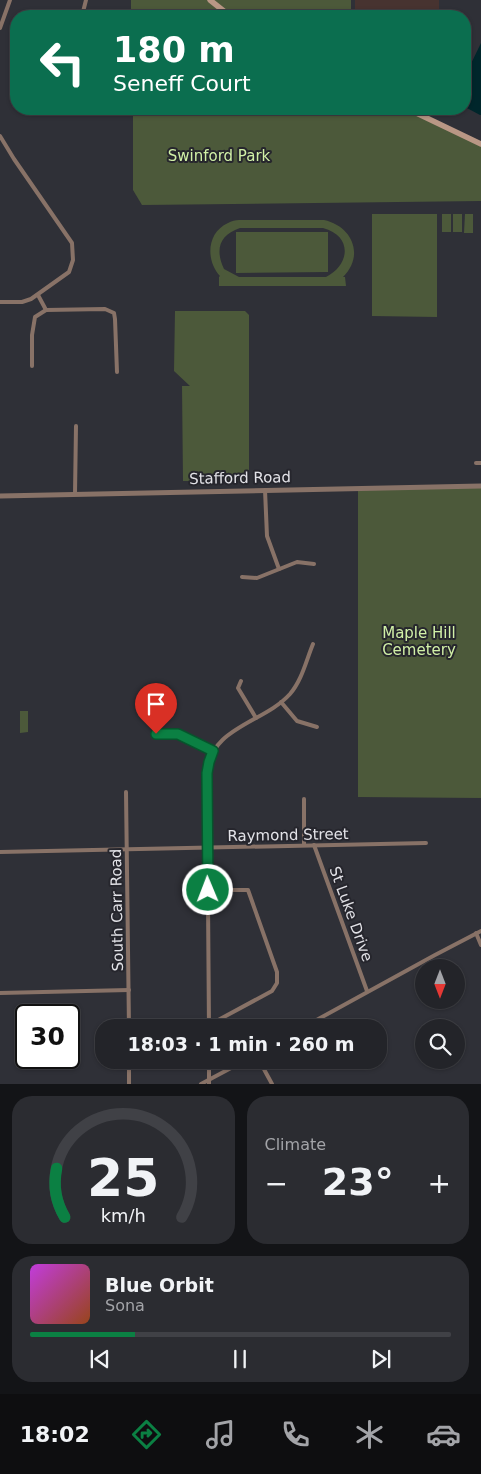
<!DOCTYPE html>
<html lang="en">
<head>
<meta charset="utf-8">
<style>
  :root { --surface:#232429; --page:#2b2c31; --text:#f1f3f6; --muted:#a3a4a8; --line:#404146; --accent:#0b8043 }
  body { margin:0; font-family:"DejaVu Sans",sans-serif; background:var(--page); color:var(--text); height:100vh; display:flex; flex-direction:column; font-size:19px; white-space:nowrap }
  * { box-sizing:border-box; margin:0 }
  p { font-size:16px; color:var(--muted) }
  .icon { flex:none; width:28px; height:28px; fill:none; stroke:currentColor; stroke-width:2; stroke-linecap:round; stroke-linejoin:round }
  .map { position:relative; height:1084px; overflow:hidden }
  .sheet { display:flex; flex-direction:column; gap:12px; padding:12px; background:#131417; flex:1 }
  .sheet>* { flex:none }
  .banner { position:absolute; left:10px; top:10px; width:461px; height:105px; border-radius:20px; box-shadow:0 1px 4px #0004,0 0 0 1px var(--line); background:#0b6e4f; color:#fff; overflow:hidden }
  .needle { width:32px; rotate:180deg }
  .tools { position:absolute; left:415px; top:959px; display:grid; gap:10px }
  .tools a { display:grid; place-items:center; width:50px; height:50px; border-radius:50%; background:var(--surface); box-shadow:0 1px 4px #0004,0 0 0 1px var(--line); font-size:25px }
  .speed { position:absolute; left:15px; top:1004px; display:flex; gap:10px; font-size:25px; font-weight:700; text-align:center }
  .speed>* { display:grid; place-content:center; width:65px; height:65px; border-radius:50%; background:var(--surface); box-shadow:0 1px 4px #0004,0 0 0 1px var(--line); line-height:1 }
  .speed .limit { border:2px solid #111; border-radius:8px; background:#fff; color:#111 }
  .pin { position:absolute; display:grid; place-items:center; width:42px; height:42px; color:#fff; margin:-51px -21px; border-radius:50% 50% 50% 0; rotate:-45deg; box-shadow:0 0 5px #0007 }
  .pin .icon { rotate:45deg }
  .me { position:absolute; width:55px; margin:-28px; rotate:359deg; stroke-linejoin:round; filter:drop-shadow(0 0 4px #0008) }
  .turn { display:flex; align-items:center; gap:18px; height:105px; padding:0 20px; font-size:22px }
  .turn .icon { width:65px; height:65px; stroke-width:2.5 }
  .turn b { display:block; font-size:35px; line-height:42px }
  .big { font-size:38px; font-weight:600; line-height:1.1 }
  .sheet .widget { flex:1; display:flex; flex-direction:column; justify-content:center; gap:8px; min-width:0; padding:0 18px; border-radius:20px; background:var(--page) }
  .sheet .dial { align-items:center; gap:0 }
  .dial svg { height:130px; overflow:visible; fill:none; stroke:var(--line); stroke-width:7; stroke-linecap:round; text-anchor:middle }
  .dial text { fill:var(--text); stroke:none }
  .song { display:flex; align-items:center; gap:15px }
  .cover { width:60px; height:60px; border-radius:8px; background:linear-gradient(135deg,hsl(290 70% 55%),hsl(20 70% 35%)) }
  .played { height:5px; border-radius:2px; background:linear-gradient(90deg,var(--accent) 25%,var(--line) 25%) }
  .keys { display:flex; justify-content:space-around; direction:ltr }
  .heat { display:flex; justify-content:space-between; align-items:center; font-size:28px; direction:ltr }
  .sheet .tiles { flex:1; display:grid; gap:12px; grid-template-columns:1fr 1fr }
  .widget:last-child { grid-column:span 2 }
  .trip { position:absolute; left:95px; top:1019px; width:292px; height:50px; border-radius:20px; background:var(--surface); box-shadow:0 1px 4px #0004,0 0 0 1px var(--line); font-weight:600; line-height:50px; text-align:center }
  .tabs { display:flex; height:80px; justify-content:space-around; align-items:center; background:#0e0e10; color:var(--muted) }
  .tabs .icon { width:35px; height:35px }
  .tabs .current { color:var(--accent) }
  .tabs b { font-size:22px; color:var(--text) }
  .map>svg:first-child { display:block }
  .industrial { fill:#473330 }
  .green { fill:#4c593a; fill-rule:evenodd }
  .water { fill:#00262b }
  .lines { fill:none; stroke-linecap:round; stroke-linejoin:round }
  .minor { stroke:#887267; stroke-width:4 }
  .tertiary { stroke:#887267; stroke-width:5 }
  .secondary { stroke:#b99785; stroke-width:5.5 }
  .route-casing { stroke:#07532c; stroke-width:12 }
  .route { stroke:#0b8043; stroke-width:9 }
  .labels { text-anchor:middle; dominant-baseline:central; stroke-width:4; stroke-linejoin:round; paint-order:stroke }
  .park-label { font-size:15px; fill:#d1f0a7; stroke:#26262d }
  .street-label { font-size:15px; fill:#e2e2e7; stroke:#26262d }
</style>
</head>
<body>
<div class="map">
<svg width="481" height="1084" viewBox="0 0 481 1084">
  <rect width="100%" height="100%" fill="#2f3037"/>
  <rect class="industrial" x="355" y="0" width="84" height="16"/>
  <g class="green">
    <rect x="131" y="0" width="220" height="16"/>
    <polygon points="133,109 408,109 481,144 481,201 142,205 133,190"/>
    <polygon points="372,214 437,214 437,317 372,316"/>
    <rect x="442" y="214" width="9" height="18"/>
    <rect x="453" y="214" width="9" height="18"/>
    <polygon points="465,214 473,214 473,233 464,233"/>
    <path d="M 239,220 L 324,220 C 352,226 365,255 343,277 L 345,277 L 346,286 L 219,286 L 219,277 L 220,276 C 206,261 206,233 228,223 C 231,221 236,220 239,220 ZM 240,228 L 323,228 C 353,236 350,265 326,277 L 239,277 L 224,269 C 215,250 219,235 240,228 Z"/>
    <polygon points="236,232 328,232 328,272 236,273"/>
    <polygon points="175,311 245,311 249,315 249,481 183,481 182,386 190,386 174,371"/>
    <polygon points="481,486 481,798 358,797 358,488"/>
    <polygon points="20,711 28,711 28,732 20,733"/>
  </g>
  <polygon class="water" points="481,43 481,115 480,115 465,107 465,76"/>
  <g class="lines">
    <g class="minor">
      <polyline points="82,16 86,0"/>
      <polyline points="0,28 10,0"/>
      <polyline points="0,136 14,159 72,243 73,260 69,272 31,299 22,302 0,302"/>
      <polyline points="38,295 46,310"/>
      <polyline points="32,366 32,335 35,317 46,310 105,309 114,313 115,319 117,372"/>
      <polyline points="476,463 481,463"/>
      <polyline points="265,490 267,536 279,569"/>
      <polyline points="75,494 76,426"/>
      <polyline points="242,577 257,578 297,562 314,564"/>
      <polyline points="241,681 238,688 256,718"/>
      <polyline points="281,702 297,721 317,727"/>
      <polyline points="156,734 178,735 213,751"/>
      <polyline points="126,792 129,1028"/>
      <polyline points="304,845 304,799"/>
      <polyline points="314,845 367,991"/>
      <polyline points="0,852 426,843"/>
      <polyline points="476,933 481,945"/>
      <polyline points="0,993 129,990"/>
      <polyline points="129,1026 209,1025 272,991 277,983 277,972 248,890 207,890"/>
      <path d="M 209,1028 L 207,773 C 210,727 264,723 290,694 C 302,680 306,661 313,644"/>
      <polyline points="302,1028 435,955 481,931"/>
      <polyline points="129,1060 129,1084"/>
      <polyline points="209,1060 209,1084"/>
      <polyline points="259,1060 272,1084"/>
      <polyline points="201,1084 246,1060"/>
    </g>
    <polyline class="tertiary" points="0,496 481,486"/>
    <g class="secondary">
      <polyline points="210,0 230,16"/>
      <polyline points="408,109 481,144"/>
    </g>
  </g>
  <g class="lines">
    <defs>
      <polyline id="route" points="156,734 178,734 213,751 209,762 207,773 208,890"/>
    </defs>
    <use href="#route" class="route-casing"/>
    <use href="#route" class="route"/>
  </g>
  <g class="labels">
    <g class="park-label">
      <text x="219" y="156">Swinford Park</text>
      <text x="419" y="633">Maple Hill<tspan x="419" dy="17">Cemetery</tspan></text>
    </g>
    <g class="street-label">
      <text transform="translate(240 478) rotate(-1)">Stafford Road</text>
      <text transform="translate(288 835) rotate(-1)">Raymond Street</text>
      <text transform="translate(117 910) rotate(-91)">South Carr Road</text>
      <text transform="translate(351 914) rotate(70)">St Luke Drive</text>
    </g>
  </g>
</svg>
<div class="tools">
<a><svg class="needle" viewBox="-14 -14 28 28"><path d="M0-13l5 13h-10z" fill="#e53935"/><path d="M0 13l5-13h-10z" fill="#a3a4a8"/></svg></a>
<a><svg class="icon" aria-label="search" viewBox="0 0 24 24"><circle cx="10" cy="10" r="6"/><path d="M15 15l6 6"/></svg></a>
</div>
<div class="speed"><div class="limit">30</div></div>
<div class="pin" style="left:156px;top:734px;background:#d93025"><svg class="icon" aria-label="arrive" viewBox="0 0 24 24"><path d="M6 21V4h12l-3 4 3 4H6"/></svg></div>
<svg class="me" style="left:208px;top:890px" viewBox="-20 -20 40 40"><circle r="17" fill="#0b8043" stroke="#fff" stroke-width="3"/><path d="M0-11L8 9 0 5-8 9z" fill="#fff"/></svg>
<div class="trip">18:03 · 1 min · 260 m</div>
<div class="banner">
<div class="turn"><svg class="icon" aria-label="left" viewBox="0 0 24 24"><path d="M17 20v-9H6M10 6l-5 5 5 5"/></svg><div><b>180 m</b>Seneff Court</div></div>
</div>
</div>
<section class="sheet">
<div class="tiles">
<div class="widget dial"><svg viewBox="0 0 100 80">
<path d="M14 69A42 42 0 1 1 86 69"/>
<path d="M14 69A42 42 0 0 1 9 39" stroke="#0b8043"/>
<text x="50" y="56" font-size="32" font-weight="700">25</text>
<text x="50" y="72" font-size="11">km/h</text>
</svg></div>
<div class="widget"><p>Climate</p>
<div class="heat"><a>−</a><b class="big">23°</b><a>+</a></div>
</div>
<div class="widget">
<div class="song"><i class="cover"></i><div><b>Blue Orbit</b><p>Sona</p></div></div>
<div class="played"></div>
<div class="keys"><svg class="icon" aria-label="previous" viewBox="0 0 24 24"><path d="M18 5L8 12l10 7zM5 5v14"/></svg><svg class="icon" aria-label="pause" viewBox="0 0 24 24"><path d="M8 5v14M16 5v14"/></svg><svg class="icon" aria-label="next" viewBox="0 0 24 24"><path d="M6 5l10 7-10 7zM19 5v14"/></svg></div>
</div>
</div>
</section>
<nav class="tabs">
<b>18:02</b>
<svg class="icon current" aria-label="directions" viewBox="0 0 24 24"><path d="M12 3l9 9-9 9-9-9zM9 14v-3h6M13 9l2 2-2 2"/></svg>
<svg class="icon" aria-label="music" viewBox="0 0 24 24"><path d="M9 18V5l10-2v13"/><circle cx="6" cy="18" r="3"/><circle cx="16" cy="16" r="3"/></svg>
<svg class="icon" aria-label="phone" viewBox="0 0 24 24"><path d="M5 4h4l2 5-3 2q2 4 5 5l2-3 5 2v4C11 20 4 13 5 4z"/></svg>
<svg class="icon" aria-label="climate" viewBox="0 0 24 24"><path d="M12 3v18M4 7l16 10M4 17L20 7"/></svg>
<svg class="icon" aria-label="car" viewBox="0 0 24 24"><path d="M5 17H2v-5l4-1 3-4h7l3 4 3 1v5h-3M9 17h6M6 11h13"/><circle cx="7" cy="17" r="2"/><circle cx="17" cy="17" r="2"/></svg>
</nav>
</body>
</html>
